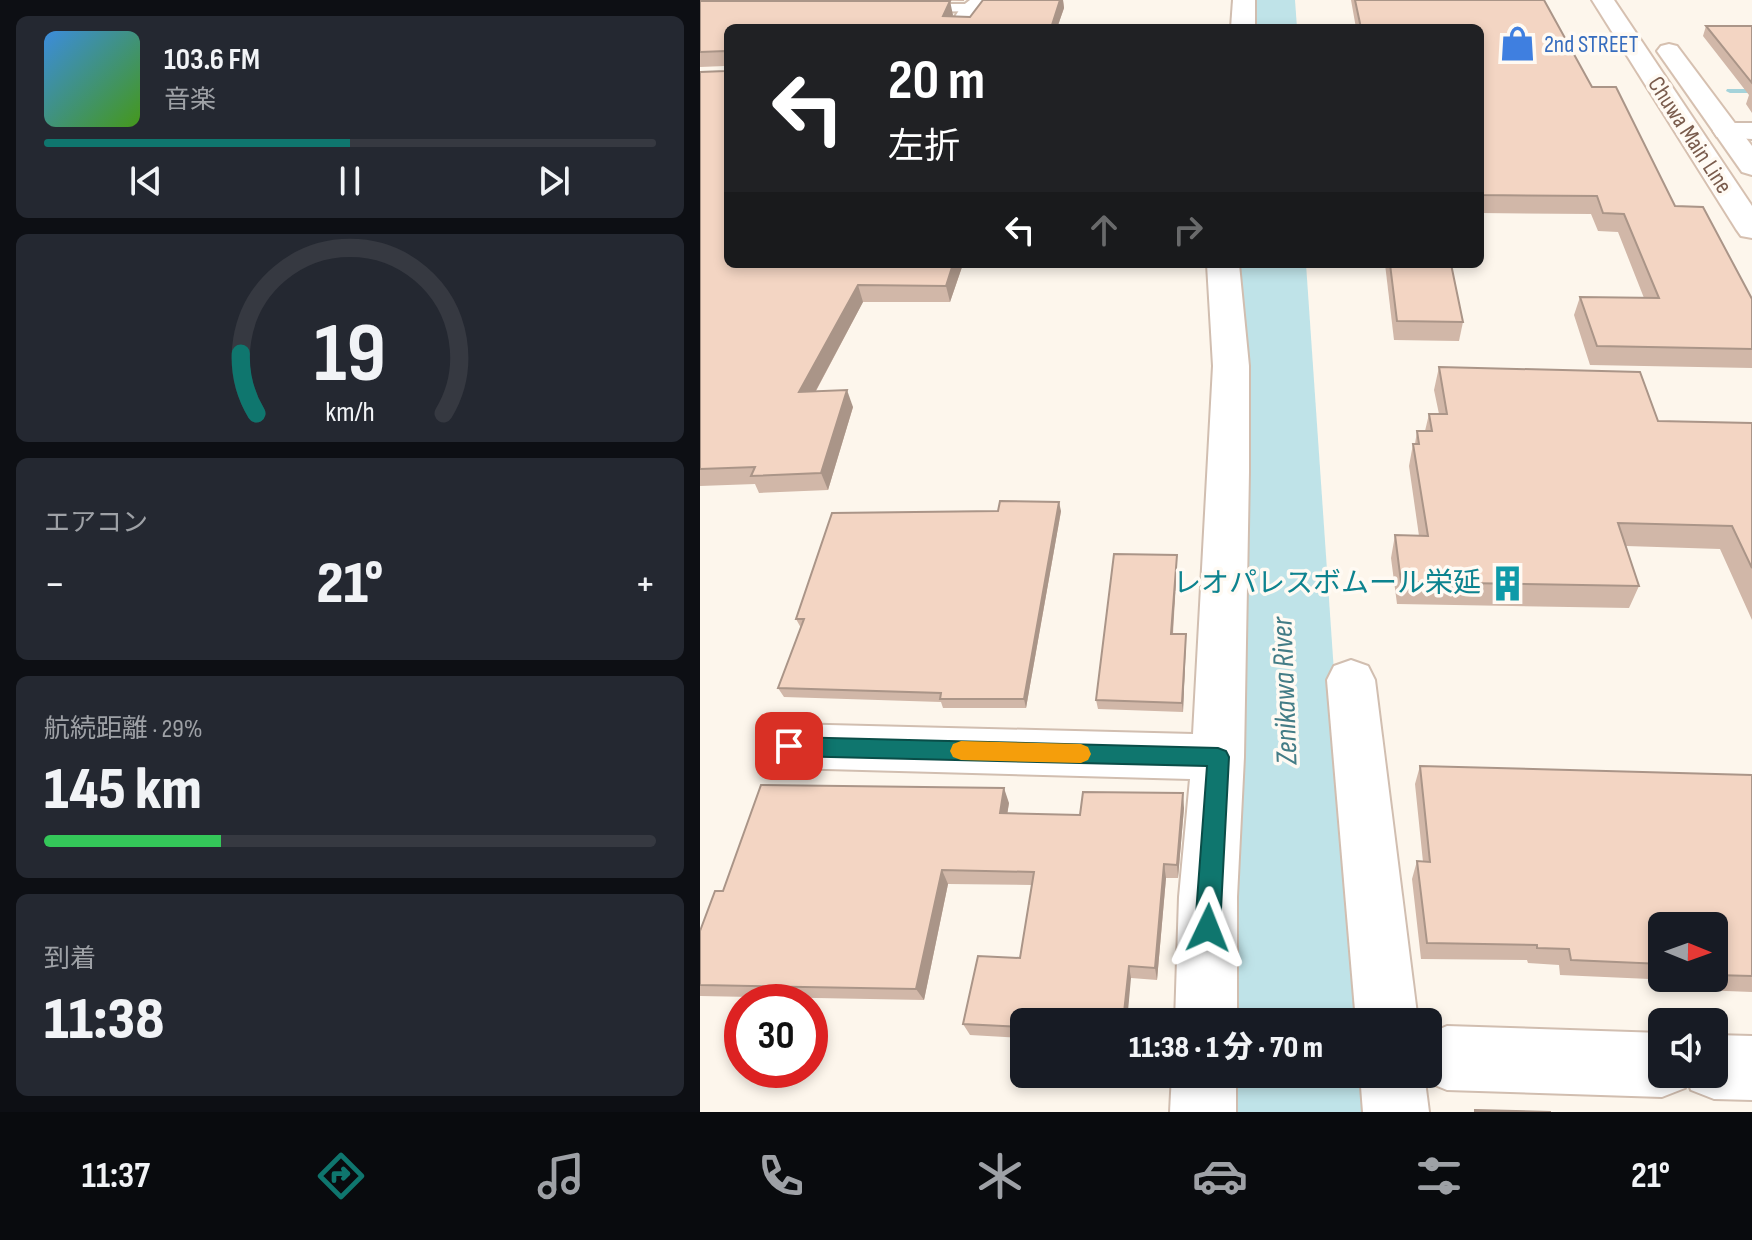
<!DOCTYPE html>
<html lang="ja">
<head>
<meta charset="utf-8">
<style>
  :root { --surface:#171b24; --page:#242831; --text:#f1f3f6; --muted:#9ea1a6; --line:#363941; --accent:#0f766e }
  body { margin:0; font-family:"Sofia Sans Condensed","Noto Sans JP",sans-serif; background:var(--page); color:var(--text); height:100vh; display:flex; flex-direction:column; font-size:30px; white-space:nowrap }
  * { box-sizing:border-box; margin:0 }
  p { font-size:26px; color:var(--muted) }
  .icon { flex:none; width:44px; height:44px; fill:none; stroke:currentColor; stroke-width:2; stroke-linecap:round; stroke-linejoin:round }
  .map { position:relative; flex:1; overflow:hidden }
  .details { display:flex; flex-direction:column; gap:16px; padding:16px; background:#0d0f14; width:700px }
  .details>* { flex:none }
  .banner { position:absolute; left:24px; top:24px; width:760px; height:244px; border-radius:12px; box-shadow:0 4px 12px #0003; background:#202124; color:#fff; overflow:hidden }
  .needle { width:52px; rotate:91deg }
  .fabs { position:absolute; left:948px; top:912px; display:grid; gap:16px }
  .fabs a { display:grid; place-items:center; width:80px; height:80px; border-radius:12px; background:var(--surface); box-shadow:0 4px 12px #0003; font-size:40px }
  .speed { position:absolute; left:24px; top:984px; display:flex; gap:16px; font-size:40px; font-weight:700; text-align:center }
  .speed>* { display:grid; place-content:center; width:104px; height:104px; border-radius:50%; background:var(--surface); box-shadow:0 4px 12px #0003; line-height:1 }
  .speed .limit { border:12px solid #d22; background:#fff; color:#111 }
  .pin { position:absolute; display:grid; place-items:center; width:68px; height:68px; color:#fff; margin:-34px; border-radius:16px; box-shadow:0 4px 12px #0006 }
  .me { position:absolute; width:88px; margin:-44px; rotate:2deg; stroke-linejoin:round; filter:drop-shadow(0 0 6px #0008) }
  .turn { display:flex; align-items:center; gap:28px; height:168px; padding:0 32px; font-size:36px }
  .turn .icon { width:104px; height:104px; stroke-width:2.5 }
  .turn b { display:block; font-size:56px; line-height:68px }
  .lanes { display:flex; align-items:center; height:76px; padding:0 32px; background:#0003; justify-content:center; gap:40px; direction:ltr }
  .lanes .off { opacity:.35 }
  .big { font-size:60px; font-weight:800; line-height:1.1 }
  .details .tile { flex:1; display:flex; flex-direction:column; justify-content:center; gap:12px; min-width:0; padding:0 28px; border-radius:12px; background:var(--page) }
  .details .dial { align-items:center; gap:0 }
  .dial svg { height:208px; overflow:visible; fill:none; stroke:var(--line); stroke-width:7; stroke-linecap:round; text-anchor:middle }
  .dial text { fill:var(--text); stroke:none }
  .song { display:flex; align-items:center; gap:24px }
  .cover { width:96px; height:96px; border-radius:12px; background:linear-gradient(135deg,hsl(210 70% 55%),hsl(100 70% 35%)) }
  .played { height:8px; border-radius:4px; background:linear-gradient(90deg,var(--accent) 50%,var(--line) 50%) }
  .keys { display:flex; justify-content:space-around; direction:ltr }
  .heat { display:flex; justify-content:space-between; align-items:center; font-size:44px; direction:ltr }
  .charge { height:12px; border-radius:6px; background:linear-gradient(90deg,#34c759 29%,var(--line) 0) }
  .trip { position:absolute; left:310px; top:1008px; width:432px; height:80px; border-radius:12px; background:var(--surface); box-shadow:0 4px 12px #0003; font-weight:800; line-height:80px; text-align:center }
  .menu { display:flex; height:128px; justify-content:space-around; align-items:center; background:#090b0e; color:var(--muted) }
  .menu .icon { width:56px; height:56px }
  .menu .active { color:var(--accent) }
  .menu b { font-size:36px; color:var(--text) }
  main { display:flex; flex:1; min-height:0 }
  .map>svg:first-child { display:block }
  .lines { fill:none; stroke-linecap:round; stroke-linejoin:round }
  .stream { fill:#a5d3da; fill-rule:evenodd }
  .river { fill:#bfe3e8; fill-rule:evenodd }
  .service-casing { stroke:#d1beb0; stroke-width:4 }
  .minor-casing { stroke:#d1beb0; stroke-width:4 }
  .secondary-casing { stroke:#d6c0b0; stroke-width:4 }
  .service { fill:#fff; fill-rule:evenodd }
  .minor { fill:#fff; fill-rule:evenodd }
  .secondary { fill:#fff; fill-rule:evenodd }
  .wall { fill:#d1b7a8; fill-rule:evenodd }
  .shaded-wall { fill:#aa9588 }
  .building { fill:#f3d5c3; stroke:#aa9588; stroke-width:2 }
  .route { fill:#0f766e; stroke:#0a4d48; stroke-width:2 }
  .slow { fill:#f59e0b }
  .labels { text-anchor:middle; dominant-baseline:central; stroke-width:7; stroke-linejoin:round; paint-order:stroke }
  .far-shop-label { font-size:24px; fill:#366cbe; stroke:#fffaf3; text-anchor:start }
  .far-street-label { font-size:24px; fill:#7a5c4d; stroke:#fffaf3 }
  .culture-label { font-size:28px; fill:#0d838f; stroke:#fffaf3; text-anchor:end }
  .water-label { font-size:30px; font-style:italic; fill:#437c86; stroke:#fffaf3 }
</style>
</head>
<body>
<main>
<section class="details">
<div class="tile">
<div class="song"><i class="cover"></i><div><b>103.6 FM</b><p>音楽</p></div></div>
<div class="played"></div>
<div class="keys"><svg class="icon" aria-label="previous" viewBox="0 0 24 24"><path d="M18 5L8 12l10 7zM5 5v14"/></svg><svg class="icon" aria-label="pause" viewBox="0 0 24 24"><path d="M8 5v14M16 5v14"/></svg><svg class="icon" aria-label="next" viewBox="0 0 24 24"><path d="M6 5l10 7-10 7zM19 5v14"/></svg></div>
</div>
<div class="tile dial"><svg viewBox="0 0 100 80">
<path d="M14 69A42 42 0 1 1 86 69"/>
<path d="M14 69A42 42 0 0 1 8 46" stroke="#0f766e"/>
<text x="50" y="56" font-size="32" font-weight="700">19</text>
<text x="50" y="72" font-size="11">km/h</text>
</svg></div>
<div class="tile"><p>エアコン</p>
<div class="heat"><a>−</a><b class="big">21°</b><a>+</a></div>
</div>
<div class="tile"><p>航続距離 · 29%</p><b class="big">145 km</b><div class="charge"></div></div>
<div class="tile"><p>到着</p><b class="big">11:38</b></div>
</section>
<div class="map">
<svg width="1052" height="1112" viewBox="0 0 1052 1112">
  <rect width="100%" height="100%" fill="#fdf6ec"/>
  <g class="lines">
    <polygon class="stream" points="1027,89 1052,89 1052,93 1030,93 1026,91"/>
    <g class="river">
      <polygon points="549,0 595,0 597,28 549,28"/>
      <polygon points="540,264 606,264 658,1022 530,1022"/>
      <polygon points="529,1074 661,1074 663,1112 529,1112"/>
    </g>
    <defs>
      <polygon id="service" points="274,4 279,5 279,11 216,12 209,8 216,4"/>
      <g id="minor">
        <polygon points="270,0 294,0 278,16 272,28 248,28 261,7"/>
        <polygon points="533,0 555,0 555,28 531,28"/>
        <polygon points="1027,123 1052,123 1052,139 1017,137 1013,131 1017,125"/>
        <polygon points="507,264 539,264 549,366 549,472 544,757 537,897 537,1022 475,1022 479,897 490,779 89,768 71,762 63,746 71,730 89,724 493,734 513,366"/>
        <polygon points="651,660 668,666 675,680 718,1022 656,1022 627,680 634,666"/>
        <polygon points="747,1026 962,1033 962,1074 1014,1074 1014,1035 1052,1036 1052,1100 1014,1099 991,1090 988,1081 985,1088 962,1097 747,1090 725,1081 729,1112 663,1112 660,1074 728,1074 728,1034"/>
        <polygon points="472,1074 536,1074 536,1112 470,1112"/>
      </g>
      <g id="secondary">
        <polygon points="892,0 914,0 1052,206 1052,238 1041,236 1036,229"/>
        <polygon points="969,44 977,46 1052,146 1052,175 1042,172 957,51 961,46"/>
      </g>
    </defs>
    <use href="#service" class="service-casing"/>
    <use href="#minor" class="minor-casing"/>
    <use href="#secondary" class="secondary-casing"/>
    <use href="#service" class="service"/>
    <use href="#minor" class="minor"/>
    <use href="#secondary" class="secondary"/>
  </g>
  <g class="wall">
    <polygon points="0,0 53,0 0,1"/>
    <polygon points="210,0 264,0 264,1"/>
    <polygon points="283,0 363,0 364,8 357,28 28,28 263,264 250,302 163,302 116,391 153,407 128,490 59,493 55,484 0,486 0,72 25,71 25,66 0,67 0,1 250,1 252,16 270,17"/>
    <polygon points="651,0 844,0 892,87 975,206 1052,299 1052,368 890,365 874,315 880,297 944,298 918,232 898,231 891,214 780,213 780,28 656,28"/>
    <polygon points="1006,26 1052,26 1052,113 1046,104 1049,95 1003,36"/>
    <polygon points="685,264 751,264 763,322 759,341 694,340"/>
    <polygon points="739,367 958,421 1052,423 1052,620 1020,549 926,546 939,586 929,608 697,604 691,558 695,535 719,536 709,466 713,444 715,444 717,431 725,431 729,414 739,414 734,390"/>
    <polygon points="361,511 326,708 243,708 241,702 84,697 78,688 101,628 96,619"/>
    <polygon points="477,564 473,634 486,634 483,712 398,709 396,700"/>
    <path d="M 720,766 L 1052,775 L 1052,992 L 975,989 L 972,980 L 860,975 L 859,965 L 828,963 L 827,960 L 721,959 L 712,879 L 717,861 L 723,862 L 715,784 ZM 962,926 L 1014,926 L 1014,978 L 962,978 Z"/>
    <polygon points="309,803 307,814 380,815 484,808 478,878 466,878 457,980 431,978 324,1022 324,1038 270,1035 263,1024 320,958 332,885 248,884 224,1000 0,996 0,931 23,891"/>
  </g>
  <g class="shaded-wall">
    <polygon points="360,0 363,0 364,8 357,28 351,28"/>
    <polygon points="250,1 253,15 247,28 243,16"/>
    <polygon points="253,264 263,264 250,302 246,286"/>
    <polygon points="158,285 163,302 106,409 99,392"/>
    <polygon points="147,390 153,407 128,490 121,473"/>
    <polygon points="359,502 361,511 326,708 324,699"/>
    <polygon points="477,555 477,564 472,643 471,634"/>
    <polygon points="486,634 486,643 483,712 482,703"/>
    <polygon points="304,788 309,803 305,828 300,813"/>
    <polygon points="483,793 484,808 478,878 477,865"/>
    <polygon points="464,864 466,878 457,980 455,968"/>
    <polygon points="242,870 248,884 224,1000 216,989"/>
    <polygon points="429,966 431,978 427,1022 423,1022"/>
  </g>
  <g class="building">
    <polygon points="283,0 360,0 351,28 28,28 28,264 253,264 246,286 158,285 99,392 147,390 121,473 51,476 55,467 0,469 0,72 25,71 25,51 0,52 0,1 250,1 243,16 270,17"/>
    <polygon points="655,0 844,0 892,87 916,87 975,206 1003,207 1052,299 1052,349 897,346 880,297 959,298 924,214 903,213 897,196 780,195 780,28 661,28"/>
    <polygon points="1006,26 1052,26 1052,83"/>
    <polygon points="690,264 751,264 763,322 697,321"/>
    <polygon points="739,367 940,372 958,421 1052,423 1052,568 1032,526 918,523 939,586 701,582 695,535 728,536 713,444 719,444 717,431 732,431 729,414 747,414"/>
    <polygon points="300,501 359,502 324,699 240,699 241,693 78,688 104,619 96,619 132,513 298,511"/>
    <polygon points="414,554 477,555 471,634 486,634 482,703 396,700"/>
    <polygon points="720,766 1052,775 1052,976 1014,975 1014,926 962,926 962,964 871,960 869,949 837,948 837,945 727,943 717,861 730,862"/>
    <polygon points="61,785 304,788 300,813 380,815 383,792 483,793 477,865 464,864 455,968 429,966 423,1022 324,1022 324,1027 263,1024 278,956 320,958 334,872 242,870 216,989 0,985 0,931 15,891 23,891"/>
    <polygon points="775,1110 851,1112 775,1112"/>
  </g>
  <polygon class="route" points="89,737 518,748 526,751 529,757 520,928 516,937 508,940 499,937 495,928 507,766 89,756 82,753 79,746 82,740"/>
  <polygon class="slow" points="261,741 381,744 388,747 391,754 388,760 381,763 261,760 253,757 250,751 253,744"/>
  <defs>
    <symbol id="shop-bare" viewBox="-9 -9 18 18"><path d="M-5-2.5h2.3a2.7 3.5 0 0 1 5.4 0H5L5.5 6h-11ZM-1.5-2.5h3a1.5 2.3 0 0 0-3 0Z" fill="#3f7fe0" stroke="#fffaf3" stroke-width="2.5" paint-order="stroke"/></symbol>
    <symbol id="building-bare" viewBox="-9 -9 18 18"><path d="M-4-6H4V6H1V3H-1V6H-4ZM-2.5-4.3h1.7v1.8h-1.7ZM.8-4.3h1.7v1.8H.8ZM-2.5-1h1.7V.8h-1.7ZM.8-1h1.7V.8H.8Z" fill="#0f9aa8" stroke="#fffaf3" stroke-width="2.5" paint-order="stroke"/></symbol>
  </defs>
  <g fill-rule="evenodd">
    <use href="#shop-bare" x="792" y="18" width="51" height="51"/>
    <use href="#building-bare" x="782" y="558" width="51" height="51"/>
  </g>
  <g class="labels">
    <g class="far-shop-label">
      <text x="844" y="44">2nd STREET</text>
    </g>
    <g class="far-street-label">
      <text transform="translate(990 135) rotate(57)">Chuwa Main Line</text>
    </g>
    <g class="culture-label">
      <text x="781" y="583">レオパレスボムール栄延</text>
    </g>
    <g class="water-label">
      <text transform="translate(585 691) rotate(-92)">Zenikawa River</text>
    </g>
  </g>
</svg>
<div class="fabs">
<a><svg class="needle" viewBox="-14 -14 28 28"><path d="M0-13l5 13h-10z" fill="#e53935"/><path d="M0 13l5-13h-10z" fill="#9ea1a6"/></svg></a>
<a><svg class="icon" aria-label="sound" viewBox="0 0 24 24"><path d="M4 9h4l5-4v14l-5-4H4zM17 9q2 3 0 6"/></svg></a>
</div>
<div class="speed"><div class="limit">30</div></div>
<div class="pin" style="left:89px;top:746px;background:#d93025"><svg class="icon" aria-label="arrive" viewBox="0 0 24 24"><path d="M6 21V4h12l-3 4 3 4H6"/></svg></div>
<svg class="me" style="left:508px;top:928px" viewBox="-20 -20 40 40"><path d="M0-17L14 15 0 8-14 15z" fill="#0f766e" stroke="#fff" stroke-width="4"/></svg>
<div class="trip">11:38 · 1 分 · 70 m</div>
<div class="banner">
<div class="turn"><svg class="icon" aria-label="left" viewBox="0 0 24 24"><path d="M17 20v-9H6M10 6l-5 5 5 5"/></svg><div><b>20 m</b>左折</div></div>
<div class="lanes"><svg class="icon" aria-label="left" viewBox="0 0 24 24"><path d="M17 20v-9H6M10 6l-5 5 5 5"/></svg><svg class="icon off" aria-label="ahead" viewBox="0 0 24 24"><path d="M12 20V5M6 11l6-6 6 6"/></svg><svg class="icon off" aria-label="right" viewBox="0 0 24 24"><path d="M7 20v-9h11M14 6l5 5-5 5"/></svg></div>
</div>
</div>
</main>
<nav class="menu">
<b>11:37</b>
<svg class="icon active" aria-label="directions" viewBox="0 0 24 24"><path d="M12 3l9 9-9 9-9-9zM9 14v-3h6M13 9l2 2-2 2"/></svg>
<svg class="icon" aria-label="music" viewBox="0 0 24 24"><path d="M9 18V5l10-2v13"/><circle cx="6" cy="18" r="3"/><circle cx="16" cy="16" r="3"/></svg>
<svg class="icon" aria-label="phone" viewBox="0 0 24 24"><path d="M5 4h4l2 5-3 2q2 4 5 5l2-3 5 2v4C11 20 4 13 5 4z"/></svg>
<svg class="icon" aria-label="climate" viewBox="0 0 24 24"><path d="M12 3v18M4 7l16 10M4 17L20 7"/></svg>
<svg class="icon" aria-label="car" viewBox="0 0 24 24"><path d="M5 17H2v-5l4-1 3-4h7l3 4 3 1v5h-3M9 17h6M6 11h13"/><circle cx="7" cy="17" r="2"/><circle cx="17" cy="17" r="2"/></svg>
<svg class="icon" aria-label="filters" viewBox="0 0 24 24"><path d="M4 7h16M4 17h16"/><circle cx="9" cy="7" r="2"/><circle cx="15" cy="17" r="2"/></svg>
<b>21°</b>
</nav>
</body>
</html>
